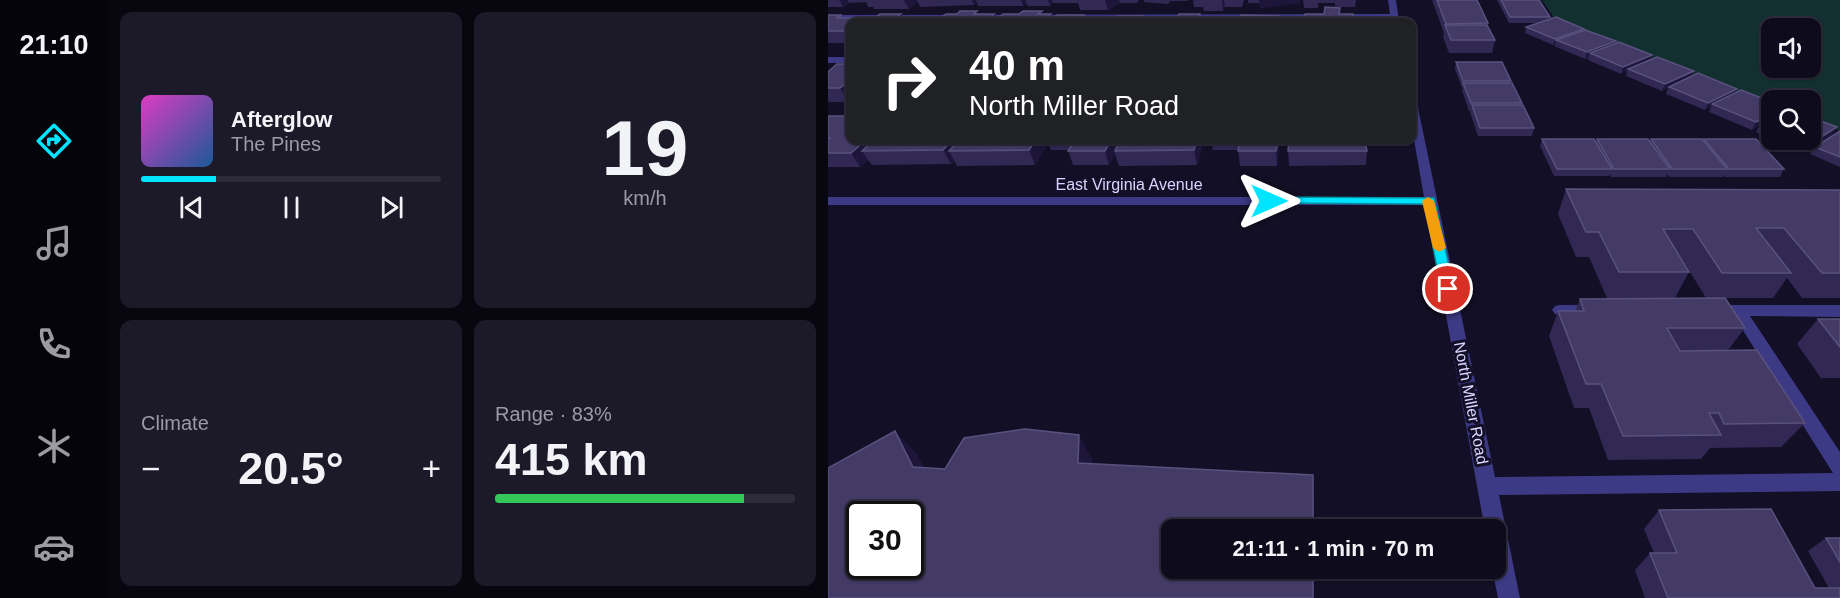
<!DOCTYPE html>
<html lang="en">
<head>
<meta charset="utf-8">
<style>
  :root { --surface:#0e0b1c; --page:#1c1929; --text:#f1f3f6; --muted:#9b9ba3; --line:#2e2b3b; --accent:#00e5ff }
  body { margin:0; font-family:Helvetica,sans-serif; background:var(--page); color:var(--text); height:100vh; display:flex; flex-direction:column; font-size:22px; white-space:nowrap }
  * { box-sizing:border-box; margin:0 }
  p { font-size:20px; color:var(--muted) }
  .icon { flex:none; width:33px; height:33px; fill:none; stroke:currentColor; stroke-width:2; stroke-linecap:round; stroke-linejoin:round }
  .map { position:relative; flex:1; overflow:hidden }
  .panel { display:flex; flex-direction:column; gap:12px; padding:12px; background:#08060f; width:720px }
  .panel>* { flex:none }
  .hud { position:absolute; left:18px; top:18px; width:570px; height:126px; border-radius:12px; box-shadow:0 2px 4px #0004,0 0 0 2px var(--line); background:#202124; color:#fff; overflow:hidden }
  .tools { position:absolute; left:933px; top:18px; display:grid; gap:12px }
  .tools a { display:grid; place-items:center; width:60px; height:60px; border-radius:12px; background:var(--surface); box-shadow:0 2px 4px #0004,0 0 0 2px var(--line); font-size:30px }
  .speed { position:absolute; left:18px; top:501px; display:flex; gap:12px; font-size:30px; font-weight:700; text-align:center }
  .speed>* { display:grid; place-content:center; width:78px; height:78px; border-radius:50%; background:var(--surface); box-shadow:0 2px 4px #0004,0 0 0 2px var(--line); line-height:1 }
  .speed .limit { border:3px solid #111; border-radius:9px; background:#fff; color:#111 }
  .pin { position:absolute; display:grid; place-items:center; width:51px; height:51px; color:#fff; margin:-26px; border:3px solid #fff; border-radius:50%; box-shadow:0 2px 6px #0007 }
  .me { position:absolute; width:66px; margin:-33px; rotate:90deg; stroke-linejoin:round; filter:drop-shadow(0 0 4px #0008) }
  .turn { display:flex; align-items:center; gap:21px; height:126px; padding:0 24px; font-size:27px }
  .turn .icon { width:78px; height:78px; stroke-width:2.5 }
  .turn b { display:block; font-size:42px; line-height:51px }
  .big { font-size:45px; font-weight:700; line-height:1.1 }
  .panel .tile { flex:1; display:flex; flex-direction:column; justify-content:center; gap:9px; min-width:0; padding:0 21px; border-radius:12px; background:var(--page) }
  .panel .dial { align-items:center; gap:0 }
  .dial b { font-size:78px; line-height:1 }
  .song { display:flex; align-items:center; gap:18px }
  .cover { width:72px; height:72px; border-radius:9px; background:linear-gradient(135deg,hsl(310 70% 55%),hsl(210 70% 35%)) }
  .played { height:6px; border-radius:3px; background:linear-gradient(90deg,var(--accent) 25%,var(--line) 25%) }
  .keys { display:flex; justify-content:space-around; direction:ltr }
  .heat { display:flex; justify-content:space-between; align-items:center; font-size:33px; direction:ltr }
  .charge { height:9px; border-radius:4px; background:linear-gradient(90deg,#34c759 83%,var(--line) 0) }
  .panel .tiles { flex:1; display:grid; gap:12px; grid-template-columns:repeat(2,1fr) }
  .trip { position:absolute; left:333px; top:519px; width:345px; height:60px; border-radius:12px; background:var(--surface); box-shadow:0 2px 4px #0004,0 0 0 2px var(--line); font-weight:700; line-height:60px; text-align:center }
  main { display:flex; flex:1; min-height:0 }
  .tab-bar { display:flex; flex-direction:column; width:108px; justify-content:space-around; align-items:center; background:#06040b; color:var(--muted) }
  .tab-bar .icon { width:42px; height:42px }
  .tab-bar .on { color:var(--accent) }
  .tab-bar b { font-size:27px; color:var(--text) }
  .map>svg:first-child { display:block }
  .green { fill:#12302f; fill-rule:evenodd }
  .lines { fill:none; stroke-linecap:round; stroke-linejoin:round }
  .minor { fill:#3d3a85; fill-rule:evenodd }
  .wall { fill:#312854 }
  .shaded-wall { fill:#1d163a }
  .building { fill:#433a66; stroke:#5a527e; stroke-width:1.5; fill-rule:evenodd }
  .route { fill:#00e5ff; stroke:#0095a6; stroke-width:1.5 }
  .slow { fill:#f59e0b }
  .labels { text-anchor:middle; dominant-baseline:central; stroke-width:6; stroke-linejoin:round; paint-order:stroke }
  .street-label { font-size:16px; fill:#d9d4ff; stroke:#130f26 }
</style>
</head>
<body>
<main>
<nav class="tab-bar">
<b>21:10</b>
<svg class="icon on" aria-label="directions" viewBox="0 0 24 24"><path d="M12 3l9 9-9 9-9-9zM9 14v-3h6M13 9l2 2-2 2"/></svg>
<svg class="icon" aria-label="music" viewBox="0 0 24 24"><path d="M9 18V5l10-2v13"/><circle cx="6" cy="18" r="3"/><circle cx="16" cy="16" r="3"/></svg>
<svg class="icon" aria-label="phone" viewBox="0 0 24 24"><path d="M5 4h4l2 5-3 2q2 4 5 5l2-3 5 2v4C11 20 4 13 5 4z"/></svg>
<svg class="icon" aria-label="climate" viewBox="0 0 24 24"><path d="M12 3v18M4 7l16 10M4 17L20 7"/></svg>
<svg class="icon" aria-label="car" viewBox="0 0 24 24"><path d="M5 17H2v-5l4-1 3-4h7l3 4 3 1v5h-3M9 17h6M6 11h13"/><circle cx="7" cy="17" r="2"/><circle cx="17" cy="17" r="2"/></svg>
</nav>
<section class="panel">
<div class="tiles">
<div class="tile">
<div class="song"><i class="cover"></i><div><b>Afterglow</b><p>The Pines</p></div></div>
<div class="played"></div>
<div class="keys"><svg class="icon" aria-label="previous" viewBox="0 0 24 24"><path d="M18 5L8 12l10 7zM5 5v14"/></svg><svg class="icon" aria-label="pause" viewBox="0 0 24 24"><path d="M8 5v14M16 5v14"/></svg><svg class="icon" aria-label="next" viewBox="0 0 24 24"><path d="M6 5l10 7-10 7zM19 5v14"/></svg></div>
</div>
<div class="tile dial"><b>19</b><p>km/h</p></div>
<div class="tile"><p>Climate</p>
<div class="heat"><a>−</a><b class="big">20.5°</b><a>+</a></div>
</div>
<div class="tile"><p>Range · 83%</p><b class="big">415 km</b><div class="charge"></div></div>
</div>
</section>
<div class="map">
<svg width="1012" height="598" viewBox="0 0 1012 598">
  <rect width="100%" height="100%" fill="#130f26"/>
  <path class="green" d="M 714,0 L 1012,0 L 1012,131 L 983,120 L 982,100 L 944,100 L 943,105 L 729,22 ZM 944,28 L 982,28 L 982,68 L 944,68 Z"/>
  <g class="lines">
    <g class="minor">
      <polygon points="560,0 568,0 571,22 563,22 563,18 0,19 0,15 562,14"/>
      <rect x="0" y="57" width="22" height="6"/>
      <polygon points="584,100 589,103 667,477 1005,473 906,316 881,314 878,310 881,306 886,305 1012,305 1012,317 922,316 1012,452 1012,491 671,495 692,598 670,598 664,568 668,568 668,530 657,530 598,205 0,205 0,197 596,197 584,128"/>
      <polygon points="732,305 766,305 771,306 774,310 771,314 766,315 732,315 727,314 724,310 727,306"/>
    </g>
  </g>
  <g class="wall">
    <polygon points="0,0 311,0 309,3 292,3 280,10 252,10 250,3 225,3 222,6 200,6 198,3 195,6 150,6 149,2 146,5 92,7 90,2 81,9 46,9 45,7 40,7 38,2 21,3 15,7 0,7"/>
    <polygon points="316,0 360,0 359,1 342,1 340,4 316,2"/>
    <polygon points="365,0 416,0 414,7 397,7 395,11 376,11 375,7 366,7"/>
    <polygon points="420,0 472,0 472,3 432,8 432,3 420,3"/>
    <polygon points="475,0 528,0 527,7 507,7 507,3 490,3 490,8 476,8"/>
    <polygon points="604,0 649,0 660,23 660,26 667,40 664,53 621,53 615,37 616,33"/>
    <polygon points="669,0 711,0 722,17 721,19 788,41 787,44 823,60 866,71 864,76 907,93 944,119 944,139 928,132 932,125 924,130 881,112 883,107 877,110 838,94 840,88 834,91 798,76 799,71 793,74 760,60 760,58 757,59 726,46 727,45 725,45 697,33 698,27 711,23 681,23"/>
    <polygon points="73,14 76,19 102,19 104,22 22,22 22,43 0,43 0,15 16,18 39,18 41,22"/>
    <polygon points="628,62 683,81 683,83 694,103 693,105 706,128 704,136 650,136 642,112 643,111 641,111 634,90 635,88 634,88 627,69"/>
    <polygon points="22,64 21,102 0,102 0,72"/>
    <polygon points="0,116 22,140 374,140 375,143 369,165 291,166 287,154 281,165 245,165 240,150 223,150 220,143 207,165 129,166 126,160 123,164 44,165 40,160 32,167 0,167"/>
    <polygon points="1012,131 1012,167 982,154 987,147"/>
    <polygon points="1004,135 976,152 946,140 982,140"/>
    <polygon points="714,139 768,141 769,139 822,141 823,139 875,140 876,139 956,169 952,177 897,177 896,175 895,177 841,177 839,174 838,177 783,177 782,174 781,176 726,176 712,146"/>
    <polygon points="383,140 452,140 449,166 412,166 410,150 385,150"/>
    <polygon points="460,151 539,151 538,165 461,166"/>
    <polygon points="738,189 1012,190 1012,298 974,298 959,278 945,298 878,298 851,254 850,254 861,272 847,298 779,298 761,257 748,257 730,214"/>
    <polygon points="752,299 917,328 900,350 977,423 953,447 882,448 873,459 780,460 761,408 746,408 721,336 730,311 747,311"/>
    <polygon points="990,319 1012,319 1012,378 993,378 969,344"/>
    <polygon points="831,510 987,588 1001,588 980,551 998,538 1012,538 1012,598 817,598 807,570 822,553 826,553 816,529"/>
  </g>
  <g class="shaded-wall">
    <polygon points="11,0 20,0 21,3 15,7"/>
    <polygon points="76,0 89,0 90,2 81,9"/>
    <polygon points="144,0 148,0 149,2 146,5"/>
    <polygon points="193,0 198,0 198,3 195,6"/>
    <polygon points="220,0 224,0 225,3 222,6"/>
    <polygon points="277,0 291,0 292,3 280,10"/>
    <polygon points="394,0 396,0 397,7 395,11"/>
    <polygon points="431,0 472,0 472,3 432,8"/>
    <polygon points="214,11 217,21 223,14 226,22 213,22 210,14"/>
    <polygon points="73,14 77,22 67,19"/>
    <polygon points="166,14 169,22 157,22"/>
    <polygon points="39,18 42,22 33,22"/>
    <polygon points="756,29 754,35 728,40 727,45 725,45 727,39"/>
    <polygon points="788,41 786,48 762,53 760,58 757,59 759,52"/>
    <polygon points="824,55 822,62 800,69 799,71 793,74 795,67"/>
    <polygon points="866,71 863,78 841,87 840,88 834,91 837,84"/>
    <polygon points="22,80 22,100 21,102 12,88"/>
    <polygon points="909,89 906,96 884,104 883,107 877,110 880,103"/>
    <polygon points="944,114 944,119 924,130 928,122"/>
    <polygon points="1009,127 1004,135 976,152 981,145"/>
    <polygon points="38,140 61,140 34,151 40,160 32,167 23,153"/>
    <polygon points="124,140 140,140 121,151 126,160 123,164 115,150"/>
    <polygon points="208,140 219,140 220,143 207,165 201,150"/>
    <polygon points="283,140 294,140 287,151 287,154 281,165 277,151"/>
    <polygon points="369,140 374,140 375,143 369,165 366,150"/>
    <polygon points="450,140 452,140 449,166 448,151"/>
    <polygon points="67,431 89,454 108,490 85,467"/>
    <polygon points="251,435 264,459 264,486 250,463"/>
    <polygon points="485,475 486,498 486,530 485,530"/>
    <rect x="485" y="568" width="1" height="30"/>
  </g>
  <g class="building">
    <polygon points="609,0 649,0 660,23 618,24"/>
    <polygon points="673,0 711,0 722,17 682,17"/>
    <polygon points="497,7 512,8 511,14 525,14 525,22 475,22 477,14 496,14"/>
    <polygon points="132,11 149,11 146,14 166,14 157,22 107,22 118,14 129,14"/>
    <polygon points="195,11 214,11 210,14 223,14 215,22 166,22 175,14 191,14"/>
    <polygon points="52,14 73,14 67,19 102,19 97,22 41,22"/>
    <polygon points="351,14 372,14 371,18 405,18 404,22 347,22"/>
    <polygon points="0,15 14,15 8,18 39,18 33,22 22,22 22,30 20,31 0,31"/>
    <polygon points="229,15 256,15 254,18 283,18 280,22 221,22"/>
    <polygon points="413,15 451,16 451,18 468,18 467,22 410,22"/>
    <polygon points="289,16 315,16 313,20 342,20 341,22 285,22"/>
    <polygon points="728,17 756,29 727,39 698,27"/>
    <polygon points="617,25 659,25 667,40 623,40"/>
    <polygon points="757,30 788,41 759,52 728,40"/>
    <polygon points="791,42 824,55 795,67 762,53"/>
    <polygon points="829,57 866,71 837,84 800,69"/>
    <polygon points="628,62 674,62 683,81 635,81"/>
    <polygon points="9,64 22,64 22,80 12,88 0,88 0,72"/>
    <polygon points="870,73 909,89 880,103 841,87"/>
    <polygon points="635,83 684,83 694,103 643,103"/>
    <polygon points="913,90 944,102 944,114 928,122 884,104"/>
    <polygon points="644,105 695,105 706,128 652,128"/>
    <polygon points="0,116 22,116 22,140 38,140 23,153 0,153 0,140 2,138 0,138"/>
    <polygon points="982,117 1009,127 981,145 968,140 982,140"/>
    <polygon points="944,119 944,129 933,125"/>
    <polygon points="1012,131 1012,157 987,147"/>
    <polygon points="714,139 766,139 784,169 729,169"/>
    <polygon points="769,139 820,139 842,169 786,169"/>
    <polygon points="823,139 874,139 899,169 844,169"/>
    <polygon points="876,139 928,139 956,169 901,169"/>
    <polygon points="46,140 124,140 115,150 34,151"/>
    <polygon points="131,140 208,140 201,150 121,151"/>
    <polygon points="247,140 283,140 277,151 240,151"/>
    <polygon points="292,140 369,140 366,150 287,151"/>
    <polygon points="412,140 450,140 448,151 410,151"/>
    <polygon points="461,140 537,140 539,151 460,151"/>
    <polygon points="738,189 1012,190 1012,273 994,273 956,228 928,228 963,273 894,273 865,229 835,229 861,272 791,272 771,232 758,232"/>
    <polygon points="897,298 917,328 839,328 852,351 929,350 977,423 896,424 891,413 881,413 893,435 795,436 773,384 758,384 730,311 756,311 752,299"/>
    <polygon points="990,319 1012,319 1012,347"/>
    <path d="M 197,429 L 251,435 L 250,463 L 485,475 L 485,530 L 344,530 L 344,568 L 485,568 L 485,598 L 0,598 L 0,468 L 67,431 L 85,467 L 117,469 L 136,438 ZM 32,514 L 82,514 L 82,566 L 32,566 Z"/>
    <polygon points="943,509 987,588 1012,588 1012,598 840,598 822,553 849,553 831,510"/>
    <polygon points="998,538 1012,538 1012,562"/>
  </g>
  <polygon class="route" points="441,197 606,198 626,289 620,293 613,289 597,204 437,203 435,201"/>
  <polygon class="slow" points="600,197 606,201 618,248 611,252 605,248 594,201"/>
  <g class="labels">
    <g class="street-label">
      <text x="301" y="184">East Virginia Avenue</text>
      <text transform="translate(643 403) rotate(79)">North Miller Road</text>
    </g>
  </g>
</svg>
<div class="tools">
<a><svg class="icon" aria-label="sound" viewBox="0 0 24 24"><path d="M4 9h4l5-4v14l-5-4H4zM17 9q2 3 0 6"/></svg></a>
<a><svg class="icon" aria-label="search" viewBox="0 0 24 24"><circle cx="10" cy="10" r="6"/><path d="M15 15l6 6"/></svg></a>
</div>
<div class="speed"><div class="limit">30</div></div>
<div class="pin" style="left:620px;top:289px;background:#d93025"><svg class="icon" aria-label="arrive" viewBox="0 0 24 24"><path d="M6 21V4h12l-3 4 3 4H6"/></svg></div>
<svg class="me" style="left:441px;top:201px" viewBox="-20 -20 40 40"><path d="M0-17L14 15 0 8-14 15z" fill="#00e5ff" stroke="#fff" stroke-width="4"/></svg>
<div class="trip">21:11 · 1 min · 70 m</div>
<div class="hud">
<div class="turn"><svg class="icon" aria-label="right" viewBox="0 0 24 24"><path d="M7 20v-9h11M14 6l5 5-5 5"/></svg><div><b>40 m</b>North Miller Road</div></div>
</div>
</div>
</main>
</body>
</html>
